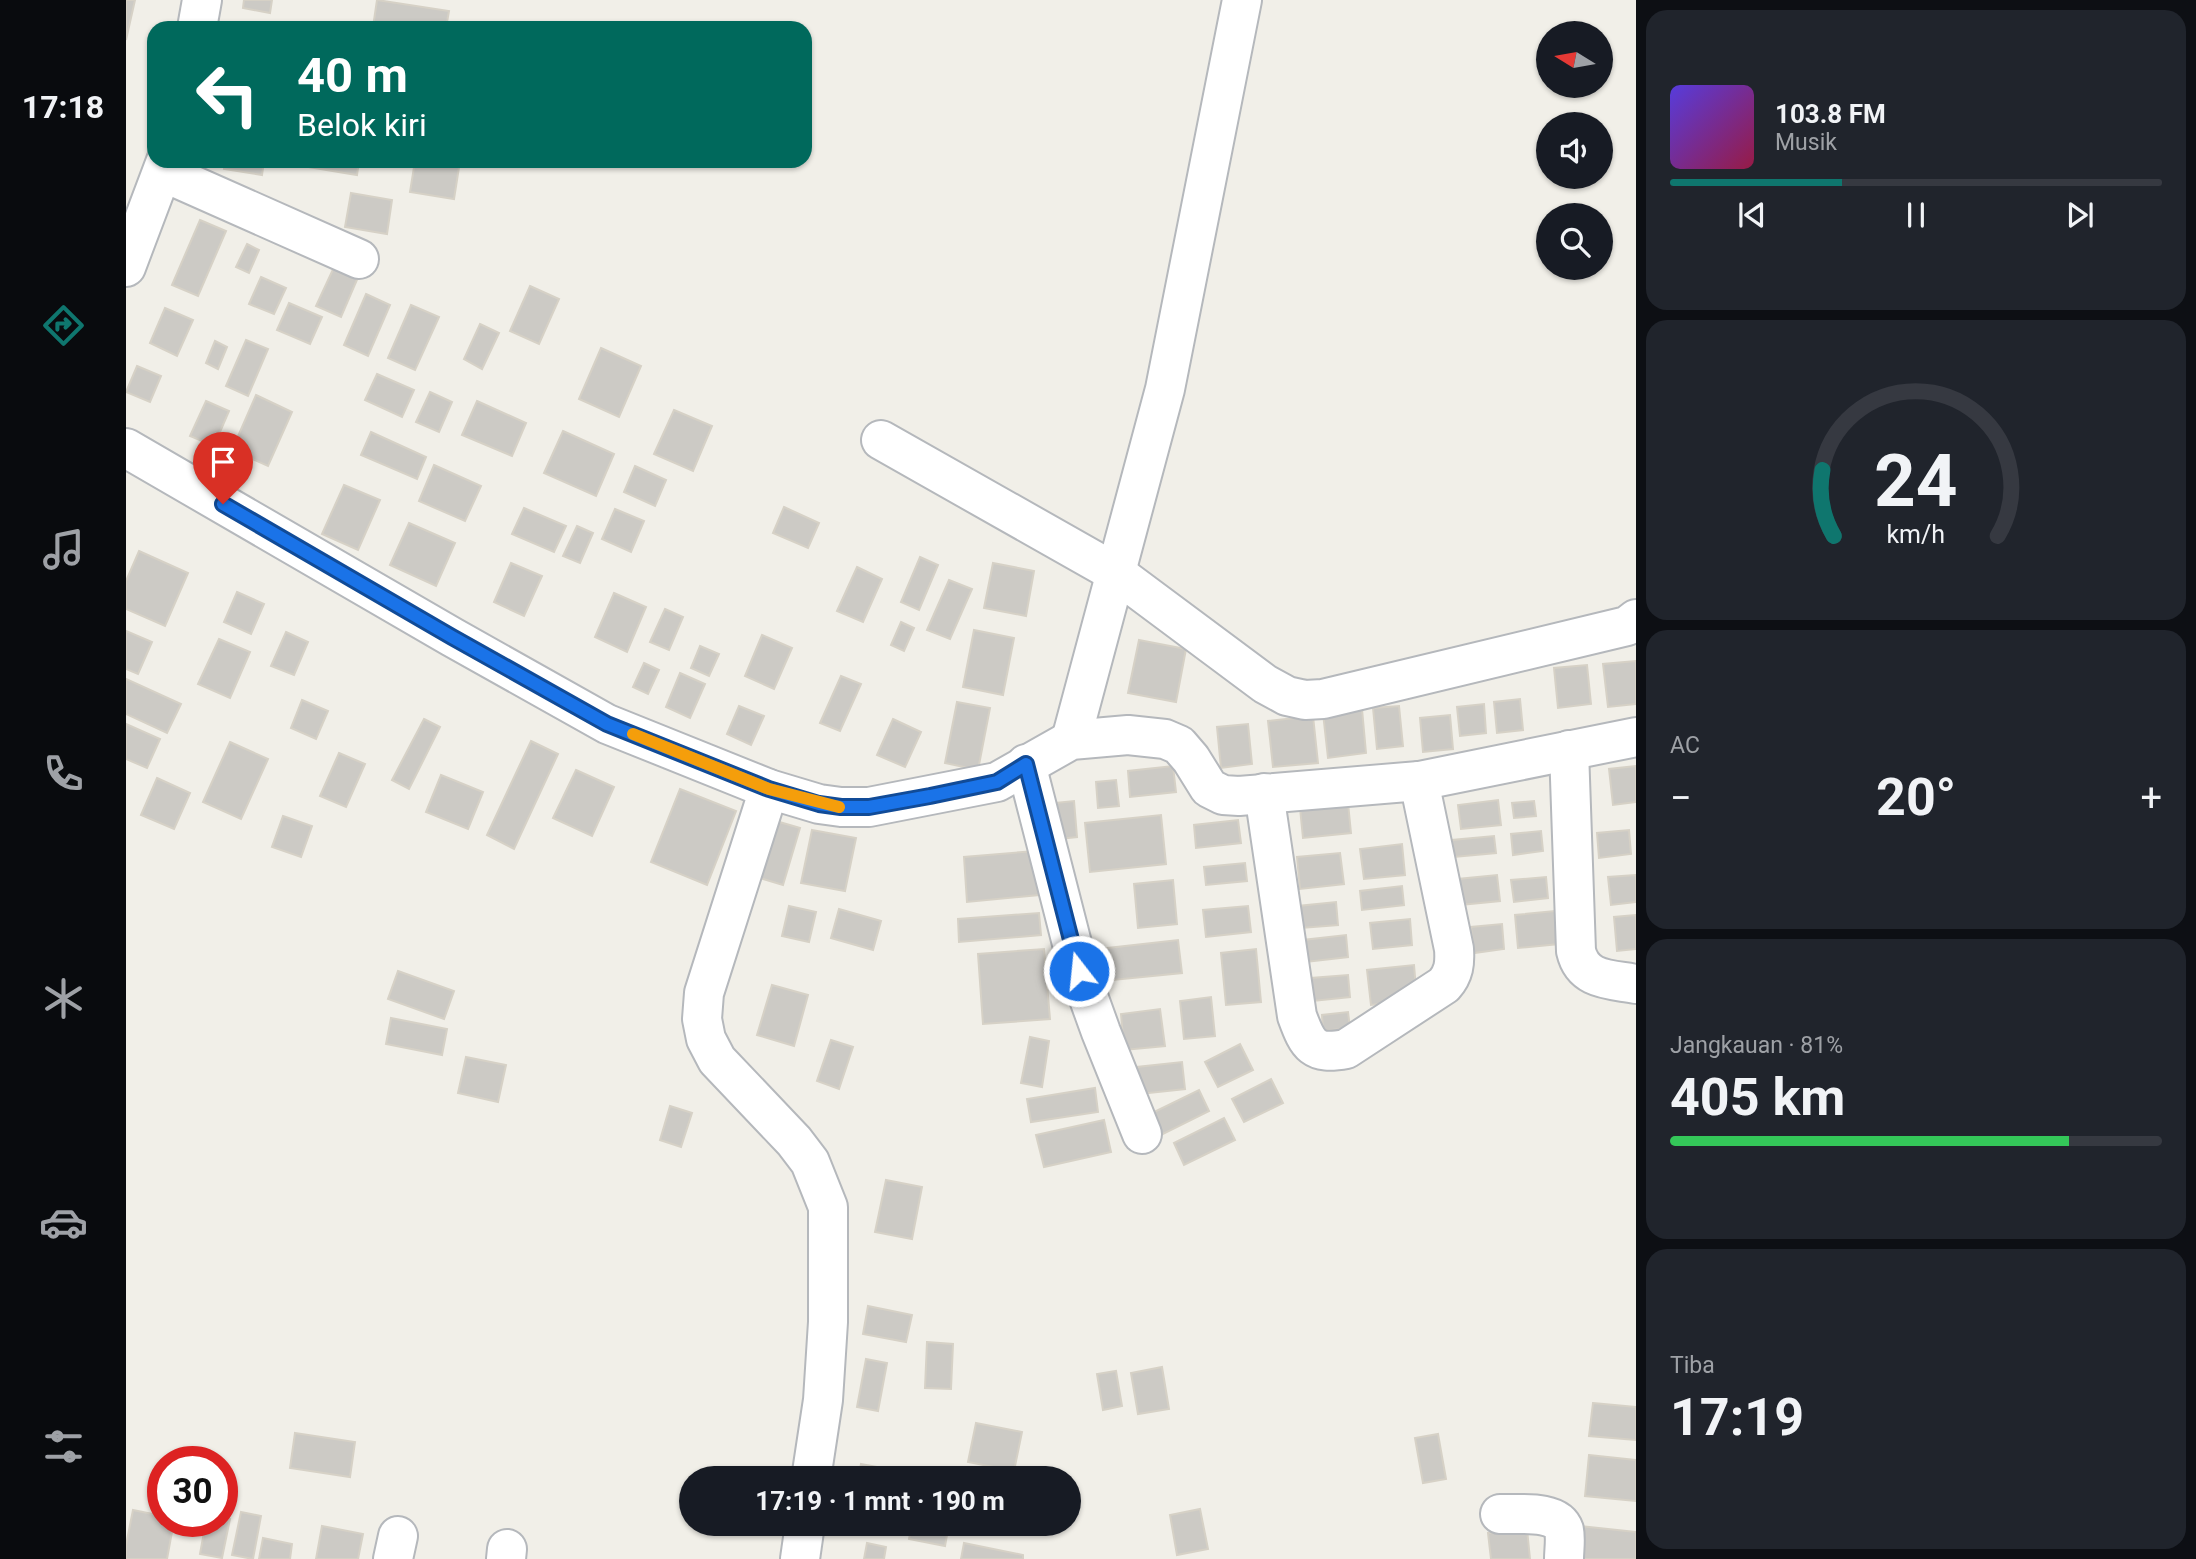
<!DOCTYPE html>
<html lang="id">
<head>
<meta charset="utf-8">
<style>
  :root { --surface:#171b24; --page:#20242c; --text:#f1f3f6; --muted:#9ea1a6; --line:#363941; --accent:#0f766e }
  body { margin:0; font-family:Roboto,sans-serif; background:var(--page); color:var(--text); height:100vh; display:flex; flex-direction:column; font-size:26px; white-space:nowrap }
  * { box-sizing:border-box; margin:0 }
  p { font-size:23px; color:var(--muted) }
  .icon { flex:none; width:38px; height:38px; fill:none; stroke:currentColor; stroke-width:2; stroke-linecap:round; stroke-linejoin:round }
  .map { position:relative; flex:1; overflow:hidden }
  .panel { display:flex; flex-direction:column; gap:10px; padding:10px; background:#0d0f14; width:560px }
  .panel>* { flex:none }
  .top-card { position:absolute; left:21px; top:21px; width:665px; height:147px; border-radius:21px; box-shadow:0 2px 5px #0004; background:#00695c; color:#fff; overflow:hidden }
  .needle { width:46px; rotate:281deg }
  .tools { position:absolute; left:1410px; top:21px; display:grid; gap:14px }
  .tools a { display:grid; place-items:center; width:77px; height:77px; border-radius:50%; background:var(--surface); box-shadow:0 2px 5px #0004; font-size:35px }
  .speed { position:absolute; left:21px; top:1446px; display:flex; gap:14px; font-size:35px; font-weight:700; text-align:center }
  .speed>* { display:grid; place-content:center; width:91px; height:91px; border-radius:50%; background:var(--surface); box-shadow:0 2px 5px #0004; line-height:1 }
  .speed .limit { border:10px solid #d22; background:#fff; color:#111 }
  .pin { position:absolute; display:grid; place-items:center; width:60px; height:60px; color:#fff; margin:-72px -30px; border-radius:50% 50% 50% 0; rotate:-45deg; box-shadow:0 0 7px #0007 }
  .pin .icon { rotate:45deg }
  .me { position:absolute; width:77px; margin:-38px; rotate:344deg; stroke-linejoin:round; filter:drop-shadow(0 0 5px #0008) }
  .turn { display:flex; align-items:center; gap:24px; height:147px; padding:0 35px; font-size:32px }
  .turn .icon { width:91px; height:91px; stroke-width:2.5 }
  .turn b { display:block; font-size:49px; line-height:60px }
  .big { font-size:52px; font-weight:700; line-height:1.1 }
  .panel .widget { flex:1; display:flex; flex-direction:column; justify-content:center; gap:10px; min-width:0; padding:0 24px; border-radius:21px; background:var(--page) }
  .panel .dial { align-items:center; gap:0 }
  .dial svg { height:182px; overflow:visible; fill:none; stroke:var(--line); stroke-width:7; stroke-linecap:round; text-anchor:middle }
  .dial text { fill:var(--text); stroke:none }
  .song { display:flex; align-items:center; gap:21px }
  .cover { width:84px; height:84px; border-radius:10px; background:linear-gradient(135deg,hsl(250 70% 55%),hsl(340 70% 35%)) }
  .played { height:7px; border-radius:4px; background:linear-gradient(90deg,var(--accent) 35%,var(--line) 35%) }
  .keys { display:flex; justify-content:space-around; direction:ltr }
  .heat { display:flex; justify-content:space-between; align-items:center; font-size:38px; direction:ltr }
  .charge { height:10px; border-radius:5px; background:linear-gradient(90deg,#34c759 81%,var(--line) 0) }
  .trip { position:absolute; left:553px; top:1466px; width:402px; height:70px; border-radius:35px; background:var(--surface); box-shadow:0 2px 5px #0004; font-weight:700; line-height:70px; text-align:center }
  main { display:flex; flex:1; min-height:0 }
  .menu { display:flex; flex-direction:column; width:126px; justify-content:space-around; align-items:center; background:#090b0e; color:var(--muted) }
  .menu .icon { width:49px; height:49px }
  .menu .selected { color:var(--accent) }
  .menu b { font-size:32px; color:var(--text) }
  .map>svg:first-child { display:block }
  .building { fill:#cccac5; stroke:#d6d1c6; stroke-width:2 }
  .lines { fill:none; stroke-linecap:round; stroke-linejoin:round }
  .minor-casing { stroke:#b5b8bc; stroke-width:42 }
  .minor { stroke:#fff; stroke-width:38 }
  .route-casing { stroke:#114b97; stroke-width:18 }
  .route { stroke:#1a73e8; stroke-width:12 }
  .slow { stroke:#f59e0b; stroke-width:12 }
</style>
</head>
<body>
<main>
<nav class="menu">
<b>17:18</b>
<svg class="icon selected" aria-label="directions" viewBox="0 0 24 24"><path d="M12 3l9 9-9 9-9-9zM9 14v-3h6M13 9l2 2-2 2"/></svg>
<svg class="icon" aria-label="music" viewBox="0 0 24 24"><path d="M9 18V5l10-2v13"/><circle cx="6" cy="18" r="3"/><circle cx="16" cy="16" r="3"/></svg>
<svg class="icon" aria-label="phone" viewBox="0 0 24 24"><path d="M5 4h4l2 5-3 2q2 4 5 5l2-3 5 2v4C11 20 4 13 5 4z"/></svg>
<svg class="icon" aria-label="climate" viewBox="0 0 24 24"><path d="M12 3v18M4 7l16 10M4 17L20 7"/></svg>
<svg class="icon" aria-label="car" viewBox="0 0 24 24"><path d="M5 17H2v-5l4-1 3-4h7l3 4 3 1v5h-3M9 17h6M6 11h13"/><circle cx="7" cy="17" r="2"/><circle cx="17" cy="17" r="2"/></svg>
<svg class="icon" aria-label="filters" viewBox="0 0 24 24"><path d="M4 7h16M4 17h16"/><circle cx="9" cy="7" r="2"/><circle cx="15" cy="17" r="2"/></svg>
</nav>
<div class="map">
<svg width="1510" height="1559" viewBox="0 0 1510 1559">
  <rect width="100%" height="100%" fill="#f1efe8"/>
  <g class="building">
    <polygon points="0,0 9,0 0,40"/>
    <polygon points="118,0 146,0 144,13 117,8"/>
    <polygon points="251,0 323,11 320,28 247,27"/>
    <polygon points="99,161 138,161 136,175 98,169"/>
    <polygon points="177,161 233,161 231,175 176,166"/>
    <polygon points="289,161 334,161 328,199 284,192"/>
    <polygon points="225,193 266,200 261,234 219,227"/>
    <polygon points="74,220 100,231 72,296 46,285"/>
    <polygon points="121,244 133,250 123,273 110,267"/>
    <polygon points="209,265 233,275 215,317 190,306"/>
    <polygon points="135,277 160,288 148,314 123,304"/>
    <polygon points="404,286 433,299 413,344 384,331"/>
    <polygon points="240,294 264,305 242,356 218,345"/>
    <polygon points="163,303 196,317 184,344 151,330"/>
    <polygon points="285,305 313,317 289,370 262,358"/>
    <polygon points="39,308 67,320 51,356 24,343"/>
    <polygon points="354,324 373,333 356,369 338,359"/>
    <polygon points="120,340 142,349 122,396 100,386"/>
    <polygon points="89,341 101,347 92,369 80,363"/>
    <polygon points="475,348 515,366 493,417 453,399"/>
    <polygon points="11,366 35,376 24,402 0,392"/>
    <polygon points="251,374 288,390 276,417 239,400"/>
    <polygon points="304,392 326,402 313,432 290,422"/>
    <polygon points="130,395 166,412 142,466 106,450"/>
    <polygon points="80,401 103,411 88,446 64,436"/>
    <polygon points="351,401 400,423 386,456 336,435"/>
    <polygon points="548,410 586,426 567,471 528,454"/>
    <polygon points="437,431 488,454 470,496 418,473"/>
    <polygon points="245,432 300,457 291,479 235,455"/>
    <polygon points="308,465 355,486 339,521 293,501"/>
    <polygon points="509,466 540,480 529,506 498,492"/>
    <polygon points="218,485 254,500 232,550 196,534"/>
    <polygon points="658,507 693,523 682,548 647,533"/>
    <polygon points="398,508 440,526 428,552 386,534"/>
    <polygon points="489,509 518,521 505,552 476,539"/>
    <polygon points="283,523 329,543 310,586 264,565"/>
    <polygon points="451,526 467,533 454,563 437,556"/>
    <polygon points="13,551 62,573 39,626 0,609 0,581"/>
    <polygon points="794,557 812,565 793,610 775,602"/>
    <polygon points="385,563 416,576 398,616 368,602"/>
    <polygon points="867,563 908,571 900,616 858,608"/>
    <polygon points="731,567 756,579 737,622 711,611"/>
    <polygon points="823,580 846,589 824,639 801,630"/>
    <polygon points="111,592 138,604 125,634 98,622"/>
    <polygon points="488,593 520,607 501,652 469,637"/>
    <polygon points="539,609 557,617 543,650 524,642"/>
    <polygon points="775,622 788,628 778,651 765,645"/>
    <polygon points="848,630 888,638 877,695 837,687"/>
    <polygon points="0,631 26,642 12,674 0,669"/>
    <polygon points="160,632 182,642 168,675 145,666"/>
    <polygon points="636,635 666,648 648,689 619,676"/>
    <polygon points="93,639 124,652 104,698 72,684"/>
    <polygon points="1013,640 1060,649 1050,702 1002,693"/>
    <polygon points="574,646 593,654 583,676 565,668"/>
    <polygon points="1510,661 1510,704 1482,707 1477,664"/>
    <polygon points="518,663 533,670 522,694 507,687"/>
    <polygon points="1461,665 1465,704 1432,708 1428,668"/>
    <polygon points="554,673 579,684 564,718 540,707"/>
    <polygon points="715,676 735,684 714,731 694,723"/>
    <polygon points="0,679 55,704 41,733 0,714"/>
    <polygon points="1394,699 1397,730 1371,733 1368,702"/>
    <polygon points="176,700 202,711 190,739 165,728"/>
    <polygon points="831,702 864,708 852,770 819,763"/>
    <polygon points="1358,704 1360,733 1334,736 1331,707"/>
    <polygon points="613,706 638,716 625,745 601,734"/>
    <polygon points="1273,706 1277,746 1251,749 1247,708"/>
    <polygon points="1236,709 1240,753 1202,758 1197,713"/>
    <polygon points="1324,715 1327,749 1297,752 1294,718"/>
    <polygon points="1187,716 1192,763 1147,767 1142,721"/>
    <polygon points="298,719 314,727 283,789 266,780"/>
    <polygon points="767,719 795,732 779,767 751,755"/>
    <polygon points="0,724 34,739 21,768 0,759"/>
    <polygon points="1122,724 1126,764 1095,768 1091,727"/>
    <polygon points="405,741 432,754 388,849 361,835"/>
    <polygon points="104,742 142,759 115,819 77,802"/>
    <polygon points="213,753 239,764 220,807 194,796"/>
    <polygon points="1047,766 1050,792 1004,797 1002,771"/>
    <polygon points="1510,766 1510,802 1487,805 1483,769"/>
    <polygon points="450,770 488,787 466,836 427,818"/>
    <polygon points="315,775 357,792 342,829 300,812"/>
    <polygon points="31,778 64,793 48,829 15,815"/>
    <polygon points="990,780 993,806 972,808 970,782"/>
    <polygon points="554,789 610,811 581,885 525,862"/>
    <polygon points="1372,800 1375,825 1335,829 1332,805"/>
    <polygon points="948,801 951,837 924,840 920,804"/>
    <polygon points="1408,801 1410,816 1388,818 1386,803"/>
    <polygon points="1222,803 1225,833 1177,838 1174,808"/>
    <polygon points="1035,815 1040,864 964,872 959,823"/>
    <polygon points="157,816 186,826 175,857 146,847"/>
    <polygon points="1112,820 1115,843 1070,848 1068,825"/>
    <polygon points="650,821 674,828 657,885 634,878"/>
    <polygon points="686,830 730,838 719,891 675,883"/>
    <polygon points="1503,830 1505,854 1473,858 1471,833"/>
    <polygon points="1415,831 1417,851 1387,855 1385,834"/>
    <polygon points="1368,836 1370,853 1328,857 1326,840"/>
    <polygon points="1276,844 1279,875 1238,879 1234,849"/>
    <polygon points="909,851 913,895 841,902 838,857"/>
    <polygon points="1214,853 1218,884 1174,889 1171,857"/>
    <polygon points="1119,863 1121,881 1080,885 1078,867"/>
    <polygon points="1371,875 1374,901 1335,905 1332,879"/>
    <polygon points="1510,875 1510,902 1485,905 1482,877"/>
    <polygon points="1420,877 1422,898 1388,902 1385,880"/>
    <polygon points="1047,880 1051,924 1012,928 1008,884"/>
    <polygon points="1276,886 1278,905 1236,910 1234,891"/>
    <polygon points="1210,902 1212,925 1175,928 1172,906"/>
    <polygon points="663,906 690,912 683,942 656,936"/>
    <polygon points="1122,906 1125,932 1080,937 1077,910"/>
    <polygon points="713,909 755,921 747,950 705,938"/>
    <polygon points="1439,910 1443,943 1392,948 1389,915"/>
    <polygon points="913,913 915,935 833,942 832,919"/>
    <polygon points="1510,915 1510,949 1491,951 1488,917"/>
    <polygon points="1284,919 1286,945 1247,949 1244,923"/>
    <polygon points="1376,924 1378,949 1348,953 1345,927"/>
    <polygon points="1220,935 1222,957 1180,962 1177,940"/>
    <polygon points="1052,940 1056,973 977,981 973,949"/>
    <polygon points="918,949 924,1019 857,1024 852,954"/>
    <polygon points="1130,949 1135,1002 1100,1005 1095,953"/>
    <polygon points="1288,965 1291,1000 1245,1005 1241,970"/>
    <polygon points="272,971 328,991 318,1019 262,999"/>
    <polygon points="1222,975 1224,997 1187,1001 1185,978"/>
    <polygon points="646,985 682,995 668,1046 631,1035"/>
    <polygon points="1085,997 1089,1036 1058,1039 1054,1001"/>
    <polygon points="1034,1009 1039,1046 998,1050 995,1014"/>
    <polygon points="1222,1012 1224,1028 1197,1031 1196,1015"/>
    <polygon points="265,1018 321,1029 316,1055 260,1044"/>
    <polygon points="904,1037 923,1041 916,1087 895,1083"/>
    <polygon points="705,1040 727,1047 713,1089 691,1081"/>
    <polygon points="1114,1044 1127,1070 1092,1087 1079,1062"/>
    <polygon points="340,1057 380,1065 372,1102 332,1093"/>
    <polygon points="1056,1062 1059,1089 1014,1094 1011,1067"/>
    <polygon points="1145,1079 1157,1103 1118,1122 1106,1099"/>
    <polygon points="969,1088 972,1112 905,1122 901,1099"/>
    <polygon points="1073,1090 1083,1111 1033,1136 1022,1115"/>
    <polygon points="544,1106 566,1113 555,1147 534,1140"/>
    <polygon points="1098,1118 1109,1140 1058,1165 1048,1143"/>
    <polygon points="978,1120 985,1152 918,1167 910,1135"/>
    <polygon points="760,1180 796,1187 786,1239 749,1232"/>
    <polygon points="742,1306 786,1315 780,1342 737,1334"/>
    <polygon points="801,1342 827,1344 825,1389 799,1388"/>
    <polygon points="740,1359 761,1363 752,1411 731,1407"/>
    <polygon points="1036,1367 1043,1409 1012,1414 1005,1373"/>
    <polygon points="990,1371 996,1406 977,1410 971,1374"/>
    <polygon points="1467,1403 1510,1407 1510,1440 1463,1436"/>
    <polygon points="850,1423 896,1432 888,1471 842,1462"/>
    <polygon points="169,1433 229,1442 224,1477 164,1468"/>
    <polygon points="1312,1434 1320,1479 1297,1483 1289,1438"/>
    <polygon points="1463,1455 1510,1460 1510,1501 1459,1496"/>
    <polygon points="735,1464 767,1470 765,1479 732,1479"/>
    <polygon points="1074,1509 1082,1549 1051,1555 1044,1515"/>
    <polygon points="7,1510 37,1516 37,1521 48,1521 41,1559 0,1559 0,1545"/>
    <polygon points="115,1512 135,1516 127,1559 106,1555"/>
    <polygon points="96,1518 104,1519 96,1558 74,1554 80,1521 96,1521"/>
    <polygon points="786,1524 823,1524 819,1546 783,1539"/>
    <polygon points="196,1526 237,1534 232,1559 190,1559"/>
    <polygon points="1454,1526 1510,1532 1510,1559 1450,1559"/>
    <polygon points="1401,1529 1404,1559 1365,1559 1362,1533"/>
    <polygon points="137,1538 166,1544 164,1559 133,1559"/>
    <polygon points="741,1543 760,1547 758,1559 738,1559"/>
    <polygon points="838,1543 897,1555 897,1559 835,1559"/>
  </g>
  <g class="lines">
    <defs>
      <g id="minor">
        <polyline points="71,28 76,0"/>
        <polyline points="37,172 233,259"/>
        <polyline points="0,267 40,161"/>
        <polyline points="755,440 990,573 1139,684 1161,696 1179,700 1197,699 1501,626 1510,619"/>
        <polyline points="0,448 326,637 481,724 643,789 693,804 715,807 743,807 871,782 945,740 1002,735 1039,739 1053,745 1065,759 1083,788 1097,795 1113,796 1293,781 1510,737"/>
        <polyline points="945,740 1039,389 1116,0"/>
        <path d="M 1443,750 L 1450,951 C 1457,981 1484,979 1510,984"/>
        <polyline points="900,764 953,971 975,1032 1016,1134"/>
        <polyline points="643,789 578,993 576,1019 580,1039 591,1060 668,1141 684,1162 702,1207 702,1322 697,1400 685,1479"/>
        <path d="M 1138,793 L 1171,1016 C 1182,1046 1187,1055 1220,1049 L 1318,985 C 1328,974 1329,963 1328,949 L 1293,781"/>
        <path d="M 1374,1514 C 1391,1515 1431,1509 1438,1530 C 1440,1539 1438,1550 1438,1559"/>
        <polyline points="267,1559 272,1536"/>
        <polyline points="380,1559 381,1549"/>
        <polyline points="674,1559 679,1524"/>
      </g>
    </defs>
    <use href="#minor" class="minor-casing"/>
    <use href="#minor" class="minor"/>
  </g>
  <g class="lines">
    <defs>
      <polyline id="route" points="97,504 326,637 481,724 643,789 693,804 715,807 743,807 804,796 871,782 900,764 953,971"/>
    </defs>
    <use href="#route" class="route-casing"/>
    <use href="#route" class="route"/>
    <polyline class="slow" points="507,734 643,789 713,807"/>
  </g>
</svg>
<div class="tools">
<a><svg class="needle" viewBox="-14 -14 28 28"><path d="M0-13l5 13h-10z" fill="#e53935"/><path d="M0 13l5-13h-10z" fill="#9ea1a6"/></svg></a>
<a><svg class="icon" aria-label="sound" viewBox="0 0 24 24"><path d="M4 9h4l5-4v14l-5-4H4zM17 9q2 3 0 6"/></svg></a>
<a><svg class="icon" aria-label="search" viewBox="0 0 24 24"><circle cx="10" cy="10" r="6"/><path d="M15 15l6 6"/></svg></a>
</div>
<div class="speed"><div class="limit">30</div></div>
<div class="pin" style="left:97px;top:504px;background:#d93025"><svg class="icon" aria-label="arrive" viewBox="0 0 24 24"><path d="M6 21V4h12l-3 4 3 4H6"/></svg></div>
<svg class="me" style="left:953px;top:971px" viewBox="-20 -20 40 40"><circle r="17" fill="#1a73e8" stroke="#fff" stroke-width="3"/><path d="M0-11L8 9 0 5-8 9z" fill="#fff"/></svg>
<div class="trip">17:19 · 1 mnt · 190 m</div>
<div class="top-card">
<div class="turn"><svg class="icon" aria-label="left" viewBox="0 0 24 24"><path d="M17 20v-9H6M10 6l-5 5 5 5"/></svg><div><b>40 m</b>Belok kiri</div></div>
</div>
</div>
<section class="panel">
<div class="widget">
<div class="song"><i class="cover"></i><div><b>103.8 FM</b><p>Musik</p></div></div>
<div class="played"></div>
<div class="keys"><svg class="icon" aria-label="previous" viewBox="0 0 24 24"><path d="M18 5L8 12l10 7zM5 5v14"/></svg><svg class="icon" aria-label="pause" viewBox="0 0 24 24"><path d="M8 5v14M16 5v14"/></svg><svg class="icon" aria-label="next" viewBox="0 0 24 24"><path d="M6 5l10 7-10 7zM19 5v14"/></svg></div>
</div>
<div class="widget dial"><svg viewBox="0 0 100 80">
<path d="M14 69A42 42 0 1 1 86 69"/>
<path d="M14 69A42 42 0 0 1 9 40" stroke="#0f766e"/>
<text x="50" y="56" font-size="32" font-weight="700">24</text>
<text x="50" y="72" font-size="11">km/h</text>
</svg></div>
<div class="widget"><p>AC</p>
<div class="heat"><a>−</a><b class="big">20°</b><a>+</a></div>
</div>
<div class="widget"><p>Jangkauan · 81%</p><b class="big">405 km</b><div class="charge"></div></div>
<div class="widget"><p>Tiba</p><b class="big">17:19</b></div>
</section>
</main>
</body>
</html>
